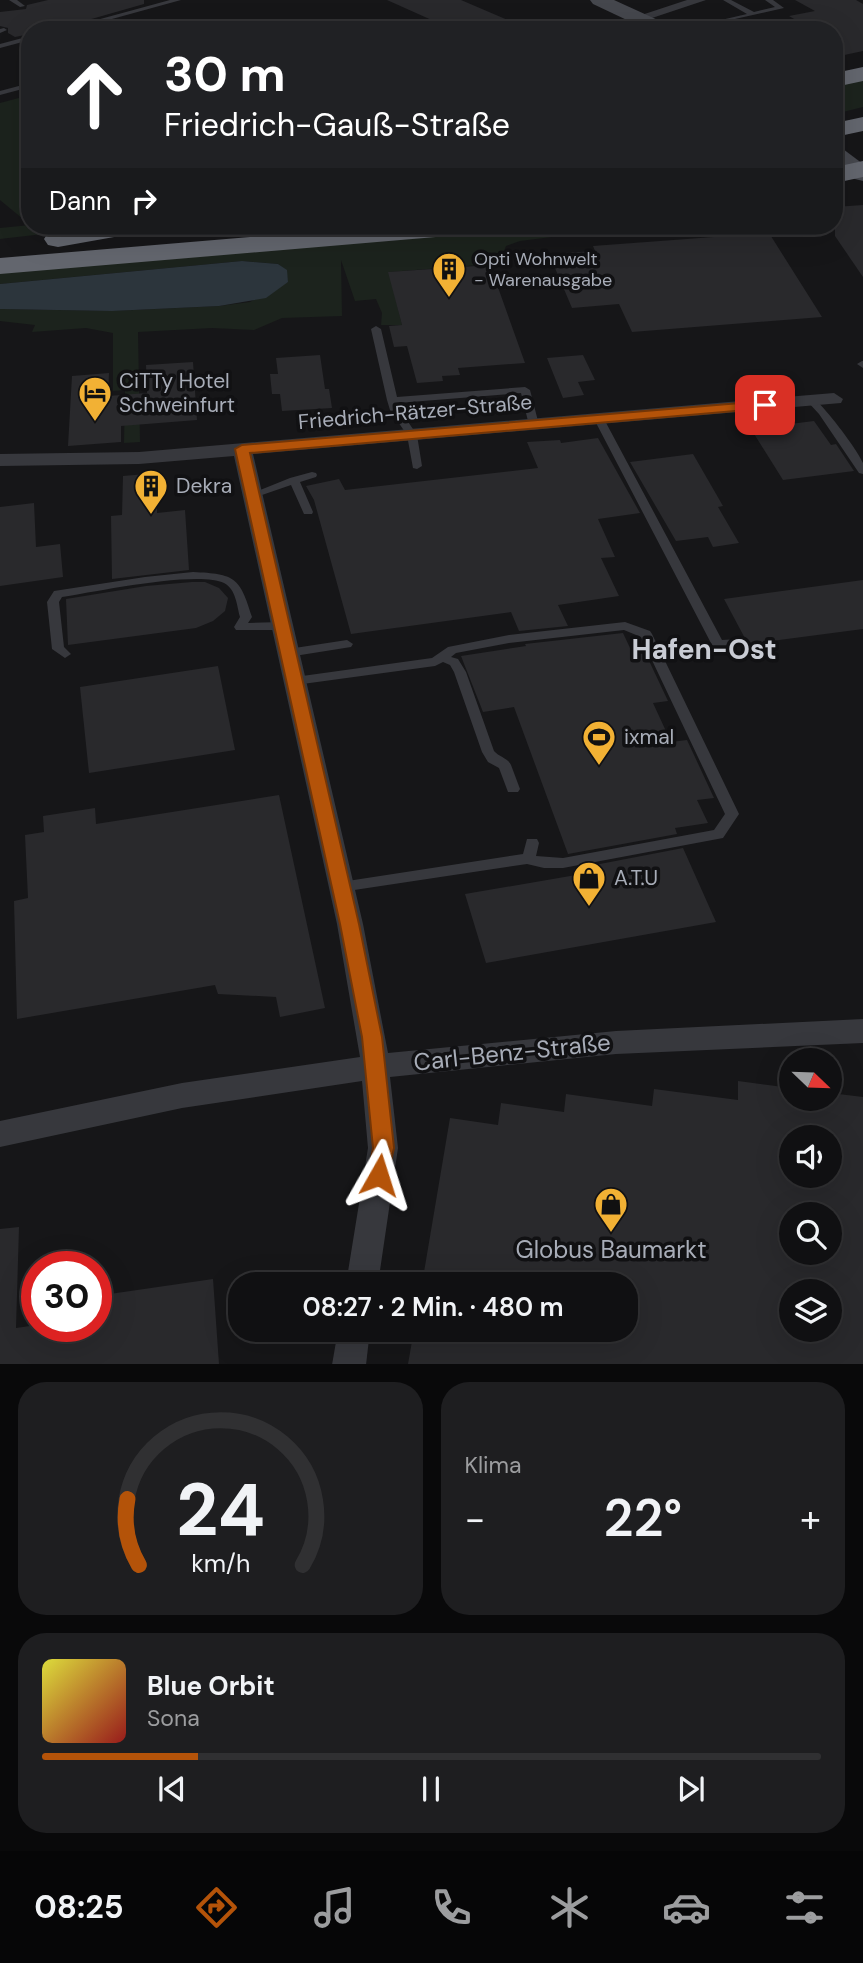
<!DOCTYPE html>
<html lang="de">
<head>
<meta charset="utf-8">
<style>
  :root { --surface:#101012; --page:#1e1e20; --text:#f1f3f6; --muted:#9c9d9f; --line:#303032; --accent:#b45309 }
  body { margin:0; font-family:"DM Sans",sans-serif; background:var(--page); color:var(--text); height:100vh; display:flex; flex-direction:column; font-size:26px; white-space:nowrap }
  * { box-sizing:border-box; margin:0 }
  p { font-size:23px; color:var(--muted) }
  .icon { flex:none; width:38px; height:38px; fill:none; stroke:currentColor; stroke-width:2; stroke-linecap:round; stroke-linejoin:round }
  .map { position:relative; height:1364px; overflow:hidden }
  .side { display:flex; flex-direction:column; gap:18px; padding:18px; background:#09090a; flex:1 }
  .side>* { flex:none }
  .top-card { position:absolute; left:21px; top:21px; width:822px; height:214px; border-radius:28px; box-shadow:0 7px 28px #0002,0 0 0 2px var(--line); background:#202124; color:#fff; overflow:hidden }
  .needle { width:46px; rotate:113deg }
  .tools { position:absolute; left:779px; top:1048px; display:grid; gap:14px }
  .tools a { display:grid; place-items:center; width:63px; height:63px; border-radius:50%; background:var(--surface); box-shadow:0 7px 28px #0002,0 0 0 2px var(--line); font-size:35px }
  .speed { position:absolute; left:21px; top:1251px; display:flex; gap:14px; font-size:35px; font-weight:700; text-align:center }
  .speed>* { display:grid; place-content:center; width:91px; height:91px; border-radius:50%; background:var(--surface); box-shadow:0 7px 28px #0002,0 0 0 2px var(--line); line-height:1 }
  .speed .limit { border:10px solid #d22; background:#fff; color:#111 }
  .pin { position:absolute; display:grid; place-items:center; width:60px; height:60px; color:#fff; margin:-30px; border-radius:14px; box-shadow:0 4px 10px #0006 }
  .me { position:absolute; width:77px; margin:-38px; rotate:6deg; stroke-linejoin:round; filter:drop-shadow(0 0 5px #0008) }
  .turn { display:flex; align-items:center; gap:24px; height:147px; padding:0 28px; font-size:32px }
  .turn .icon { width:91px; height:91px; stroke-width:2.5 }
  .turn b { display:block; font-size:49px; line-height:60px }
  .then { display:flex; align-items:center; height:66px; padding:0 28px; background:#0003; gap:14px; font-size:26px }
  .big { font-size:52px; font-weight:600; line-height:1.1 }
  .side .widget { flex:1; display:flex; flex-direction:column; justify-content:center; gap:10px; min-width:0; padding:0 24px; border-radius:28px; background:var(--page) }
  .side .dial { align-items:center; gap:0 }
  .dial svg { height:182px; overflow:visible; fill:none; stroke:var(--line); stroke-width:7; stroke-linecap:round; text-anchor:middle }
  .dial text { fill:var(--text); stroke:none }
  .song { display:flex; align-items:center; gap:21px }
  .cover { width:84px; height:84px; border-radius:10px; background:linear-gradient(135deg,hsl(60 70% 55%),hsl(0 70% 35%)) }
  .played { height:7px; border-radius:4px; background:linear-gradient(90deg,var(--accent) 20%,var(--line) 20%) }
  .keys { display:flex; justify-content:space-around; direction:ltr }
  .heat { display:flex; justify-content:space-between; align-items:center; font-size:38px; direction:ltr }
  .side .tiles { flex:1; display:grid; gap:18px; grid-template-columns:1fr 1fr }
  .widget:last-child { grid-column:span 2 }
  .trip { position:absolute; left:228px; top:1272px; width:410px; height:70px; border-radius:28px; background:var(--surface); box-shadow:0 7px 28px #0002,0 0 0 2px var(--line); font-weight:600; line-height:70px; text-align:center }
  .tab-bar { display:flex; height:112px; justify-content:space-around; align-items:center; background:#060607; color:var(--muted) }
  .tab-bar .icon { width:49px; height:49px }
  .tab-bar .selected { color:var(--accent) }
  .tab-bar b { font-size:32px; color:var(--text) }
  .map>svg:first-child { display:block }
  .green { fill:#1c231d }
  .water { fill:#2c353c }
  .building { fill:#29292c; fill-rule:evenodd }
  .lines { fill:none; stroke-linecap:round; stroke-linejoin:round }
  .lane { fill:#37383d; fill-rule:evenodd }
  .street { fill:#37383d; fill-rule:evenodd }
  .secondary { fill:#45474d; fill-rule:evenodd }
  .highway { fill:#63666e; fill-rule:evenodd }
  .route { fill:#b45309; stroke:#753606; stroke-width:2 }
  .labels { text-anchor:middle; dominant-baseline:central; stroke-width:7; stroke-linejoin:round; paint-order:stroke }
  .far-poi-label { font-size:18px; fill:#a8adb8; stroke:#111113; text-anchor:start }
  .poi-label { font-size:21px; fill:#a8adb8; stroke:#111113; text-anchor:start }
  .street-label { font-size:21px; fill:#a8adb8; stroke:#111113 }
  .near-street-label { font-size:24px; fill:#a8adb8; stroke:#111113 }
  .near-poi-label { font-size:24px; fill:#a8adb8; stroke:#111113 }
  .district-label { font-size:28px; font-weight:bold; fill:#c9ccd4; stroke:#111113 }
</style>
</head>
<body>
<div class="map">
<svg width="863" height="1365" viewBox="0 0 863 1365">
  <rect width="100%" height="100%" fill="#161618"/>
  <g class="green">
    <polygon points="863,78 863,107 835,114 835,85"/>
    <polygon points="30,95 30,219 23,219 0,200 0,103"/>
    <polygon points="30,225 30,226 113,226 0,239 0,228"/>
    <polygon points="505,226 640,226 520,241 506,246 502,256 505,263 389,272 402,325 381,325 382,313 376,299 355,301 341,260 342,316 282,318 254,330 212,328 138,332 140,442 124,443 125,390 113,391 113,333 86,328 32,332 35,325 0,321 0,309 112,311 219,306 250,302 288,282 286,270 278,264 242,261 0,284 0,269"/>
  </g>
  <polygon class="water" points="242,261 278,264 287,270 288,282 266,298 219,306 112,311 0,309 0,284"/>
  <g class="building">
    <polygon points="48,0 144,0 144,4 53,30 30,30 30,34 15,37 8,33 8,28 0,26 0,12 26,9 27,5"/>
    <polygon points="387,0 461,0 531,30 454,30"/>
    <polygon points="795,0 856,0 863,4 863,51 835,57 835,30 813,30 789,16 815,11"/>
    <polygon points="863,205 863,277 835,236 835,207"/>
    <polygon points="769,233 822,317 632,332 619,304 572,308 549,254 595,251 593,246"/>
    <polygon points="490,265 525,363 458,368 460,375 442,376 443,381 417,383 407,346 394,347 389,326 402,325 388,272"/>
    <polygon points="320,355 325,389 329,389 332,408 282,411 280,394 272,394 270,374 278,374 276,358"/>
    <polygon points="583,355 595,380 578,382 584,395 563,398 547,358"/>
    <polygon points="193,362 197,420 121,426 121,442 68,446 72,376 109,373 108,396 147,393 146,365"/>
    <polygon points="814,421 831,445 836,444 854,471 783,480 751,429"/>
    <polygon points="598,438 640,513 598,519 615,557 601,558 619,596 558,605 568,626 519,631 511,612 351,634 314,500 306,486 339,479 345,490 538,468 527,442 560,440 561,443"/>
    <polygon points="693,454 723,506 718,507 739,543 713,547 708,537 676,541 630,462"/>
    <polygon points="157,473 157,513 185,510 189,570 112,579 111,516 122,515 123,476"/>
    <polygon points="34,503 36,547 60,544 63,577 0,586 0,507"/>
    <polygon points="863,580 863,629 748,644 724,599"/>
    <polygon points="192,582 205,582 219,588 228,598 225,611 213,621 196,628 68,645 66,599 146,586"/>
    <polygon points="623,633 631,650 643,648 668,701 653,703 671,742 687,740 714,798 697,800 708,823 675,828 677,834 568,854 514,707 483,712 461,656 526,646 525,644"/>
    <polygon points="218,666 235,750 89,773 80,687"/>
    <polygon points="279,795 325,1008 280,1017 276,997 218,994 215,985 17,1019 14,901 28,898 25,835 44,832 43,816 95,808 96,824"/>
    <polygon points="683,848 716,922 486,963 465,894 576,875 574,869"/>
    <path d="M 738,1081 L 791,1088 L 791,1099 L 830,1099 L 830,1093 L 863,1097 L 863,1364 L 408,1364 L 414,1330 L 625,1330 L 625,1284 L 422,1284 L 450,1118 L 498,1125 L 501,1103 L 564,1112 L 566,1094 L 652,1106 L 654,1089 L 738,1100 ZM 791,1138 L 830,1138 L 830,1176 L 791,1176 ZM 791,1214 L 830,1214 L 830,1253 L 791,1253 ZM 791,1292 L 830,1292 L 830,1330 L 791,1330 Z"/>
    <polygon points="19,1227 16,1328 37,1325 96,1326 96,1296 213,1279 219,1364 0,1364 0,1229"/>
  </g>
  <g class="lines">
    <g class="lane">
      <polygon points="9,0 17,0 25,6 20,7"/>
      <polygon points="170,0 181,0 72,30 60,30"/>
      <polygon points="723,0 731,0 754,12 775,7 765,0 773,0 784,8 708,25 708,23 747,14"/>
      <polygon points="0,29 4,28 7,30 0,33"/>
      <polygon points="30,36 30,40 0,48 0,44"/>
      <polygon points="30,83 30,87 0,95 0,91"/>
      <polygon points="376,326 381,329 397,397 525,387 530,390 539,425 534,428 529,425 521,393 398,403 400,410 417,435 422,466 417,469 413,468 407,435 390,410 387,400 371,329"/>
      <polygon points="862,361 863,361 863,368 857,364"/>
      <path d="M 812,398 C 822,402 859,452 863,463 C 863,464 863,473 863,474 L 859,473 L 819,414 L 807,401 Z"/>
      <polygon points="599,416 604,419 722,640 738,639 740,642 738,645 718,649 712,645 594,419"/>
      <polygon points="312,472 316,473 317,475 316,477 300,482 313,512 312,514 304,514 291,485 253,498 248,495 290,478"/>
      <path d="M 193,572 C 235,574 240,577 252,617 L 248,623 L 282,622 L 288,626 L 282,630 L 236,630 L 234,627 L 240,617 C 237,606 236,589 224,583 C 198,570 94,592 62,597 L 59,602 L 64,647 L 71,654 L 65,658 L 52,649 L 47,602 L 54,591 L 145,577 Z"/>
      <path d="M 625,622 L 650,631 L 652,634 L 739,814 L 723,838 L 563,868 L 544,868 L 527,864 L 341,892 L 336,891 L 334,887 L 336,883 L 341,882 L 523,854 L 527,839 L 537,839 L 539,843 L 536,856 L 563,858 L 714,830 L 725,814 L 641,637 L 624,630 L 509,643 L 456,653 L 451,657 L 458,659 L 466,672 L 494,751 C 499,757 508,758 511,765 L 520,789 L 518,792 L 508,792 L 499,768 L 488,762 L 482,752 L 454,672 L 450,665 L 443,662 L 435,666 L 295,685 L 289,681 L 295,677 L 432,658 L 448,647 L 509,635 Z"/>
      <polygon points="347,640 353,644 351,647 288,657 282,653 288,649"/>
    </g>
    <g class="street">
      <polygon points="687,0 706,0 616,30 596,30"/>
      <polygon points="155,25 160,26 161,30 149,30"/>
      <polygon points="834,393 843,399 841,403 253,454 363,924 388,1053 616,1031 863,1019 863,1043 616,1054 390,1077 398,1148 378,1284 346,1284 368,1148 362,1081 182,1108 0,1147 0,1121 182,1083 360,1057 337,924 234,456 139,464 0,466 0,454 139,452"/>
      <polygon points="338,1330 370,1330 366,1365 332,1365"/>
    </g>
    <g class="secondary">
      <polygon points="590,0 614,0 671,26 673,30 648,30 593,4"/>
      <polygon points="835,148 843,149 863,164 863,181 855,179 835,164"/>
    </g>
    <g class="highway">
      <polygon points="863,67 863,81 835,87 835,73"/>
      <polygon points="863,117 863,131 835,137 835,123"/>
      <polygon points="863,161 863,177 835,183 835,167"/>
      <polygon points="87,226 144,226 140,232 131,234 58,247 48,245 44,239 48,233"/>
      <polygon points="379,226 484,226 480,232 471,234 0,274 0,258"/>
    </g>
  </g>
  <polygon class="route" points="765,401 772,405 770,408 250,453 359,924 382,1037 394,1148 386,1182 379,1185 371,1182 368,1175 373,1148 362,1037 340,924 235,449 242,445"/>
  <defs>
    <symbol id="building-pin" viewBox="-11 -11 22 30"><path d="M0 17L-7.5 6A9.5 9.5 0 1 1 7.5 6Z" fill="#f2b134" stroke="#111113"/><path d="M-4-6H4V6H1V3H-1V6H-4ZM-2.5-4.3h1.7v1.8h-1.7ZM.8-4.3h1.7v1.8H.8ZM-2.5-1h1.7V.8h-1.7ZM.8-1h1.7V.8H.8Z" fill="#111"/></symbol>
    <symbol id="hotel-pin" viewBox="-11 -11 22 30"><path d="M0 17L-7.5 6A9.5 9.5 0 1 1 7.5 6Z" fill="#f2b134" stroke="#111113"/><path d="M-6-4.5h1.5V1H6V5H4.5V3h-9V5H-6ZM-4 0a1.8 1.8 0 1 1 3.6 0ZM.5 0V-2.5h3Q6-2.5 6 0Z" fill="#111"/></symbol>
    <symbol id="stadium-pin" viewBox="-11 -11 22 30"><path d="M0 17L-7.5 6A9.5 9.5 0 1 1 7.5 6Z" fill="#f2b134" stroke="#111113"/><path d="M0-5a6.5 5 0 1 0 0 10a6.5 5 0 1 0 0-10ZM-3.5-1.8h7v3.6h-7Z" fill="#111"/></symbol>
    <symbol id="shop-pin" viewBox="-11 -11 22 30"><path d="M0 17L-7.5 6A9.5 9.5 0 1 1 7.5 6Z" fill="#f2b134" stroke="#111113"/><path d="M-5-2.5h2.3a2.7 3.5 0 0 1 5.4 0H5L5.5 6h-11ZM-1.5-2.5h3a1.5 2.3 0 0 0-3 0Z" fill="#111"/></symbol>
  </defs>
  <g fill-rule="evenodd">
    <use href="#building-pin" x="430" y="250" width="38" height="52"/>
    <use href="#hotel-pin" x="76" y="374" width="38" height="52"/>
    <use href="#building-pin" x="132" y="467" width="38" height="52"/>
    <use href="#stadium-pin" x="580" y="718" width="38" height="52"/>
    <use href="#shop-pin" x="570" y="859" width="38" height="52"/>
    <use href="#shop-pin" x="592" y="1185" width="38" height="52"/>
  </g>
  <g class="labels">
    <g class="far-poi-label">
      <text x="474" y="259">Opti Wohnwelt<tspan x="474" dy="21">- Warenausgabe</tspan></text>
    </g>
    <g class="poi-label">
      <text x="119" y="381">CiTTy Hotel<tspan x="119" dy="24">Schweinfurt</tspan></text>
      <text x="176" y="486">Dekra</text>
      <text x="624" y="737">ixmal</text>
      <text x="614" y="878">A.T.U</text>
    </g>
    <g class="street-label">
      <text transform="translate(415 412) rotate(-5)">Friedrich-Rätzer-Straße</text>
    </g>
    <g class="near-street-label">
      <text transform="translate(512 1052) rotate(-6)">Carl-Benz-Straße</text>
    </g>
    <g class="near-poi-label">
      <text x="611" y="1249">Globus Baumarkt</text>
    </g>
    <g class="district-label">
      <text x="704" y="649">Hafen-Ost</text>
    </g>
  </g>
</svg>
<div class="tools">
<a><svg class="needle" viewBox="-14 -14 28 28"><path d="M0-13l5 13h-10z" fill="#e53935"/><path d="M0 13l5-13h-10z" fill="#9c9d9f"/></svg></a>
<a><svg class="icon" aria-label="sound" viewBox="0 0 24 24"><path d="M4 9h4l5-4v14l-5-4H4zM17 9q2 3 0 6"/></svg></a>
<a><svg class="icon" aria-label="search" viewBox="0 0 24 24"><circle cx="10" cy="10" r="6"/><path d="M15 15l6 6"/></svg></a>
<a><svg class="icon" aria-label="layers" viewBox="0 0 24 24"><path d="M12 4l9 5-9 5-9-5zM3 14l9 5 9-5"/></svg></a>
</div>
<div class="speed"><div class="limit">30</div></div>
<div class="pin" style="left:765px;top:405px;background:#d93025"><svg class="icon" aria-label="arrive" viewBox="0 0 24 24"><path d="M6 21V4h12l-3 4 3 4H6"/></svg></div>
<svg class="me" style="left:379px;top:1175px" viewBox="-20 -20 40 40"><path d="M0-17L14 15 0 8-14 15z" fill="#b45309" stroke="#fff" stroke-width="4"/></svg>
<div class="trip">08:27 · 2 Min. · 480 m</div>
<div class="top-card">
<div class="turn"><svg class="icon" aria-label="ahead" viewBox="0 0 24 24"><path d="M12 20V5M6 11l6-6 6 6"/></svg><div><b>30 m</b>Friedrich-Gauß-Straße</div></div>
<div class="then">Dann<svg class="icon" aria-label="right" viewBox="0 0 24 24"><path d="M7 20v-9h11M14 6l5 5-5 5"/></svg></div>
</div>
</div>
<section class="side">
<div class="tiles">
<div class="widget dial"><svg viewBox="0 0 100 80">
<path d="M14 69A42 42 0 1 1 86 69"/>
<path d="M14 69A42 42 0 0 1 9 40" stroke="#b45309"/>
<text x="50" y="56" font-size="32" font-weight="700">24</text>
<text x="50" y="72" font-size="11">km/h</text>
</svg></div>
<div class="widget"><p>Klima</p>
<div class="heat"><a>−</a><b class="big">22°</b><a>+</a></div>
</div>
<div class="widget">
<div class="song"><i class="cover"></i><div><b>Blue Orbit</b><p>Sona</p></div></div>
<div class="played"></div>
<div class="keys"><svg class="icon" aria-label="previous" viewBox="0 0 24 24"><path d="M18 5L8 12l10 7zM5 5v14"/></svg><svg class="icon" aria-label="pause" viewBox="0 0 24 24"><path d="M8 5v14M16 5v14"/></svg><svg class="icon" aria-label="next" viewBox="0 0 24 24"><path d="M6 5l10 7-10 7zM19 5v14"/></svg></div>
</div>
</div>
</section>
<nav class="tab-bar">
<b>08:25</b>
<svg class="icon selected" aria-label="directions" viewBox="0 0 24 24"><path d="M12 3l9 9-9 9-9-9zM9 14v-3h6M13 9l2 2-2 2"/></svg>
<svg class="icon" aria-label="music" viewBox="0 0 24 24"><path d="M9 18V5l10-2v13"/><circle cx="6" cy="18" r="3"/><circle cx="16" cy="16" r="3"/></svg>
<svg class="icon" aria-label="phone" viewBox="0 0 24 24"><path d="M5 4h4l2 5-3 2q2 4 5 5l2-3 5 2v4C11 20 4 13 5 4z"/></svg>
<svg class="icon" aria-label="climate" viewBox="0 0 24 24"><path d="M12 3v18M4 7l16 10M4 17L20 7"/></svg>
<svg class="icon" aria-label="car" viewBox="0 0 24 24"><path d="M5 17H2v-5l4-1 3-4h7l3 4 3 1v5h-3M9 17h6M6 11h13"/><circle cx="7" cy="17" r="2"/><circle cx="17" cy="17" r="2"/></svg>
<svg class="icon" aria-label="filters" viewBox="0 0 24 24"><path d="M4 7h16M4 17h16"/><circle cx="9" cy="7" r="2"/><circle cx="15" cy="17" r="2"/></svg>
</nav>
</body>
</html>
